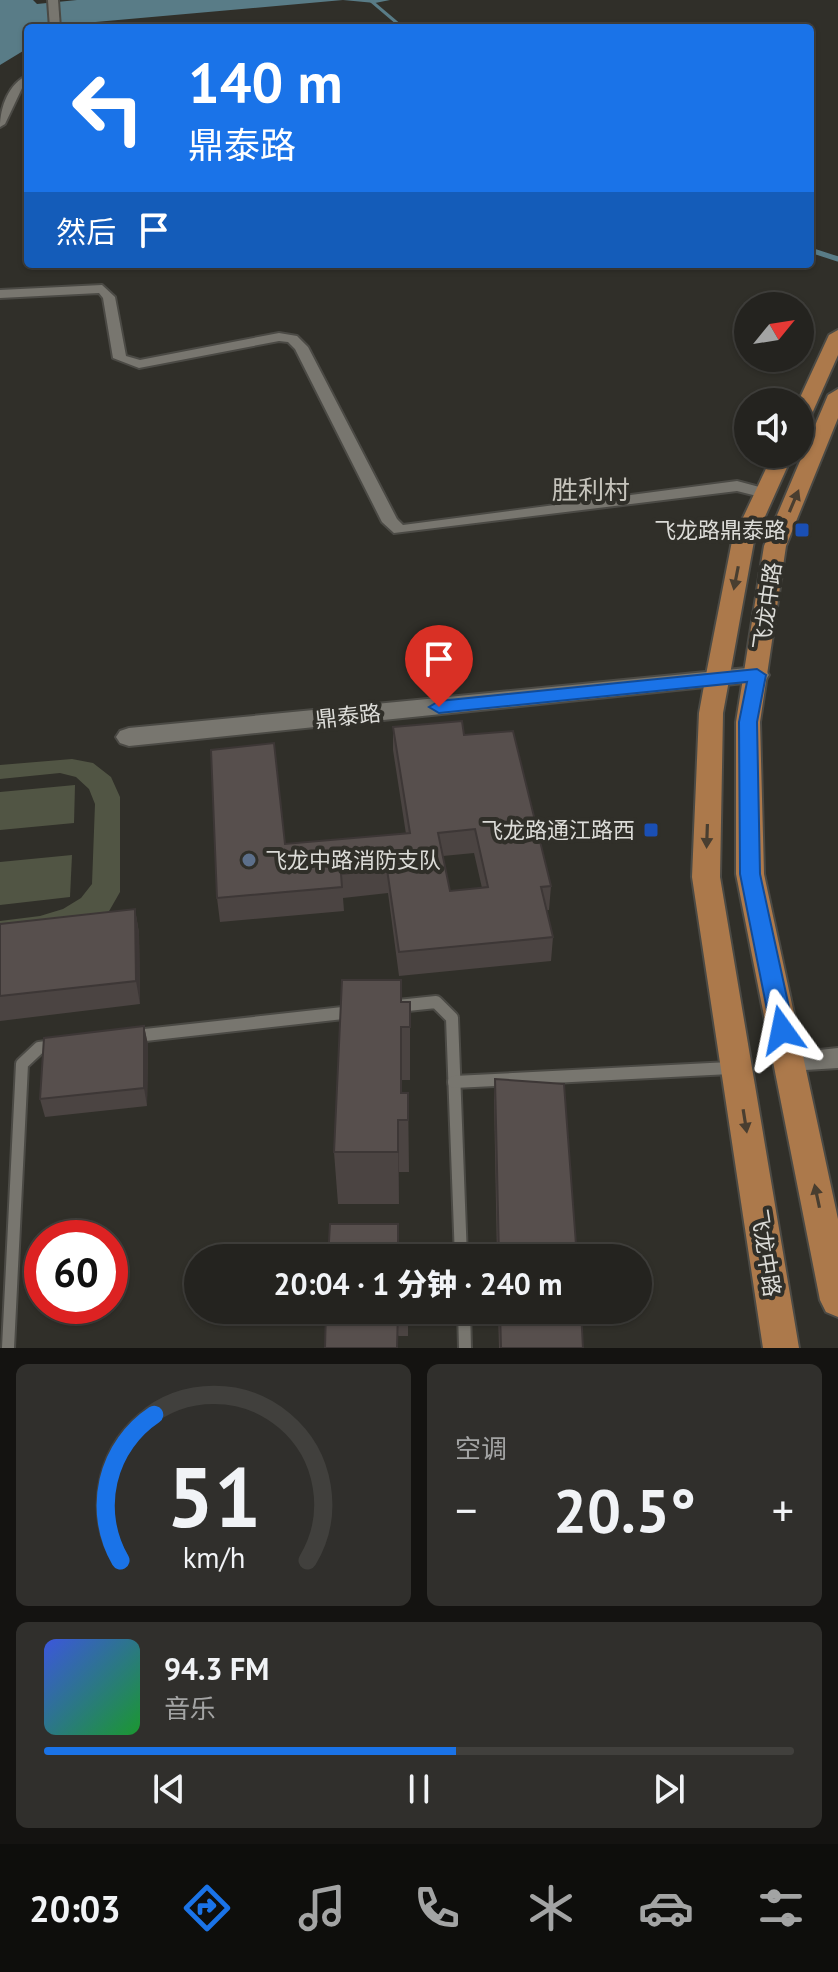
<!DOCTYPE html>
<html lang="zh">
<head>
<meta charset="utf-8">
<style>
  :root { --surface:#24231f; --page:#302f2c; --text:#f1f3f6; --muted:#a3a4a4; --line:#41403d; --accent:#1a73e8 }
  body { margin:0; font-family:"PT Sans","Noto Sans SC",sans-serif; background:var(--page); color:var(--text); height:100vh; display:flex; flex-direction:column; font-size:30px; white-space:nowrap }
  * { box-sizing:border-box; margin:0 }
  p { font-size:26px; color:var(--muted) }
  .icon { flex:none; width:44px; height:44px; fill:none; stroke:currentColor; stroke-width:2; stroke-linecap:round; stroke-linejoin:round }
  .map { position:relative; height:1348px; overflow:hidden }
  .side { display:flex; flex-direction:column; gap:16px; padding:16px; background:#141311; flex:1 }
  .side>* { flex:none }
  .banner { position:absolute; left:24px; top:24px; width:790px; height:244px; border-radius:8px; box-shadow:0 2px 6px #0004,0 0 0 2px var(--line); background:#1a73e8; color:#fff; overflow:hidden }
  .needle { width:52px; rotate:60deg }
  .controls { position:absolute; left:734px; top:292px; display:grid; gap:16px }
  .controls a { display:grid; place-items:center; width:80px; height:80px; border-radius:50%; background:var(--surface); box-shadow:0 2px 6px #0004,0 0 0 2px var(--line); font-size:40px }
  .speed { position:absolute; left:24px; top:1220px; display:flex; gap:16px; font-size:40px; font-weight:700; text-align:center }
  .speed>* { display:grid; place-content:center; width:104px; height:104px; border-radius:50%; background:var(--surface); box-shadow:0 2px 6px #0004,0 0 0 2px var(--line); line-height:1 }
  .speed .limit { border:12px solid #d22; background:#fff; color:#111 }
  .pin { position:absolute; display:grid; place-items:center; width:68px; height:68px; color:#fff; margin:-82px -34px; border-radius:50% 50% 50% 0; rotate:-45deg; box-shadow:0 0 8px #0007 }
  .pin .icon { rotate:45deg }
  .me { position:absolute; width:88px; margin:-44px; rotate:348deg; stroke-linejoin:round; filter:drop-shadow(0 0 6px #0008) }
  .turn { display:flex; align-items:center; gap:28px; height:168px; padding:0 32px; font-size:36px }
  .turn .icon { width:104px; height:104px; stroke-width:2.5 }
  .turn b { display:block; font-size:56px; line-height:68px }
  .then { display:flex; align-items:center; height:76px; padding:0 32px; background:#0003; gap:16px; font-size:30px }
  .big { font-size:60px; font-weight:800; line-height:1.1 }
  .side .card { flex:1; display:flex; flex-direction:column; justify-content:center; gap:12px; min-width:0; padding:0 28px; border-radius:12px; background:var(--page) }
  .side .dial { align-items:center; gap:0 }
  .dial svg { height:208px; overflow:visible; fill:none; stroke:var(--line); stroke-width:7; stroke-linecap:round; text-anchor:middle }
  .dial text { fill:var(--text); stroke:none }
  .song { display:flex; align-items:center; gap:24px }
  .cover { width:96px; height:96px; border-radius:12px; background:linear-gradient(135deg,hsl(230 70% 55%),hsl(130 70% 35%)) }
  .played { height:8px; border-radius:4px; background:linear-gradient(90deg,var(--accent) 55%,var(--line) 55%) }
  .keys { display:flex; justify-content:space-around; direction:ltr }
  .heat { display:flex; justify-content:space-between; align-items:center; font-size:44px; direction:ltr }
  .side .tiles { flex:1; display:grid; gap:16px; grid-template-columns:1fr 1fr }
  .card:last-child { grid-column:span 2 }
  .trip { position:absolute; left:184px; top:1244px; width:468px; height:80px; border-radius:40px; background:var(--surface); box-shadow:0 2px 6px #0004,0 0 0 2px var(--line); font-weight:800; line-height:80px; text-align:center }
  .menu { display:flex; height:128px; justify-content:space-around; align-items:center; background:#0e0e0c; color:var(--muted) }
  .menu .icon { width:56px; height:56px }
  .menu .active { color:var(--accent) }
  .menu b { font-size:36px; color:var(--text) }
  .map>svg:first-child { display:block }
  .green { fill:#515544 }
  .water { fill:#597c87 }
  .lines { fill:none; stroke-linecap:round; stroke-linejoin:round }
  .stream-far1 { stroke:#597c87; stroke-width:3 }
  .stream { stroke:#597c87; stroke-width:5 }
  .lane-casing { stroke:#4b4a45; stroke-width:16 }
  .street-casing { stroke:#4b4a45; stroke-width:4 }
  .secondary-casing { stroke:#4b4a45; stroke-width:4 }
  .primary-casing { stroke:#4b4a45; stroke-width:4 }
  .lane { stroke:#78766f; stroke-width:12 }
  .street { fill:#78766f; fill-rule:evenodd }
  .secondary { fill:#78766f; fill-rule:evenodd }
  .primary { fill:#ac794b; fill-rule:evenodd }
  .wall { fill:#4b4442; fill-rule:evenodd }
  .shaded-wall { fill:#3d3736 }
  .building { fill:#574f4d; stroke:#3d3736; stroke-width:2; fill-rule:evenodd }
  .oneway { fill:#493e30 }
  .route { fill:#1a73e8; stroke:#114b97; stroke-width:2 }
  .transit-dot { fill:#1a4fb4; stroke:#302f29; stroke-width:3 }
  .service-dot { fill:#5c6f8a; stroke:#302f29; stroke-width:3 }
  .labels { text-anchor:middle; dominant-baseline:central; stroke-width:8; stroke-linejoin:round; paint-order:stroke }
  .poi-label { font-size:22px; fill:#dcdcd8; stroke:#302f29; text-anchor:end }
  .street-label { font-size:22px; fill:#dcdcd8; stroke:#302f29 }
  .quarter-label { font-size:26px; fill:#c5c3bb; stroke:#302f29 }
</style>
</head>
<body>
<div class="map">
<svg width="838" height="1348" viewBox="0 0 838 1348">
  <rect width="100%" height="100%" fill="#302f29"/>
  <g class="green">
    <polygon points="72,759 93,763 111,777 120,797 120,892 108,913 0,942 0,921 40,916 63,909 81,898 92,884 95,804 89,789 76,777 60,773 0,779 0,765"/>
    <polygon points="75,785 74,823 0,830 0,792"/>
    <polygon points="72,855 70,897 0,905 0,862"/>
  </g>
  <polygon class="water" points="0,0 33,0 37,4 77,0 390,0 375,3 343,0 28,28 28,48 0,65"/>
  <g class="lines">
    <polyline class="stream-far1" points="370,0 403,28"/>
    <polyline class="stream" points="810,250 838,259"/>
    <defs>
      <g id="lane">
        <polyline points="398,1006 436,1002 452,1018 461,1258"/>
        <polyline points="136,1036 352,1012"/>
        <polyline points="454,1082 730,1068"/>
        <polyline points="464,1310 465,1348"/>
        <polyline points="8,1348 22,1064 39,1048 54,1046"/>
      </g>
      <g id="street">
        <polygon points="48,0 58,0 60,28 50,28"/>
        <path d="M 28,75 L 28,83 L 23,86 L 5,124 L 0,127 C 0,107 9,83 28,75 Z"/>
        <polygon points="102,285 115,297 126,356 140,360 279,333 297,336 308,347 397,519 403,525 737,481 771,490 773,493 765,498 737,491 394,533 382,522 295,349 288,342 279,341 139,368 113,358 103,298 99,293 0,298 0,290"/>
        <polygon points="838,1048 838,1068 789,1071 781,1068 777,1061 781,1054"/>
      </g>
      <polygon id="secondary" points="757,667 765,669 769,675 765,681 129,746 120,743 116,737 120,731 129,728"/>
      <g id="primary">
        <polygon points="838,330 838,355 810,418 800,424 798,402 829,335"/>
        <polygon points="838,389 838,418 786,546 760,722 764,874 838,1219 838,1317 826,1312 820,1300 736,874 736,722 764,546 828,395"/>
        <polygon points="773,454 793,454 754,541 729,680 723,713 720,877 799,1348 763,1348 692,877 699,713 705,680 732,541"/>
      </g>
    </defs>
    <use href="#lane" class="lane-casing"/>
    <use href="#street" class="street-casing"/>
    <use href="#secondary" class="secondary-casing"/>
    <use href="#primary" class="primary-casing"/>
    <use href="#lane" class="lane"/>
    <use href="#street" class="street"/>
    <use href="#secondary" class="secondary"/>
    <use href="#primary" class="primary"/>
  </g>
  <g class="wall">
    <path d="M 393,727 L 464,735 L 551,886 L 549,910 L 547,910 L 553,937 L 551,961 L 399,976 L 388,893 L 343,898 L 344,911 L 220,922 L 217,898 L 285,844 L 406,834 L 393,750 ZM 474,853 L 482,888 L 450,891 L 443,856 Z"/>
    <polygon points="135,909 139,933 140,1004 0,1021 0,924"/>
    <polygon points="401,1002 410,1002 410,1080 402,1080 402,1093 408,1093 409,1172 399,1172 399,1204 338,1204 334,1152"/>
    <polygon points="144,1026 148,1045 147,1106 45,1117 40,1099"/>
    <polygon points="495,1079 577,1258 497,1258 494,1100"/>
    <polygon points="326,1310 408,1310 408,1336 399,1336"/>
    <polygon points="498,1310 581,1310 583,1348 499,1348"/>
  </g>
  <g class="shaded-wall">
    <polygon points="135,909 139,933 140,1004 136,981"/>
    <polygon points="144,1026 148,1045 147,1106 144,1088"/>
    <polygon points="398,1120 399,1172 399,1204 398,1152"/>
  </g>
  <g class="building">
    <path d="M 462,721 L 464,735 L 513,731 L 551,886 L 541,887 L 553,937 L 399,952 L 387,869 L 341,874 L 342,887 L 217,898 L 211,750 L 274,743 L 285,844 L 410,833 L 393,727 ZM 475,829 L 488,887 L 450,891 L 438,833 Z"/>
    <polygon points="135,909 136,981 0,996 0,924"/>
    <polygon points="342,980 401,980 401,1002 410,1002 410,1027 401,1027 401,1093 408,1093 408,1120 398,1120 398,1152 334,1152"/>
    <polygon points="144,1026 144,1088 40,1099 44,1038"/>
    <polygon points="495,1079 564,1084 577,1258 499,1258"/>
    <polygon points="330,1224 398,1224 398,1253 408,1253 408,1258 328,1258"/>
    <polygon points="326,1310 398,1310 397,1348 325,1348"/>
    <polygon points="500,1310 581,1310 583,1348 501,1348"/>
  </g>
  <defs><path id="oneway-solid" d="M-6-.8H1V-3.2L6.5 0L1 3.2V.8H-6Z" transform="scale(2)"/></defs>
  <g class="oneway">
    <use href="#oneway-solid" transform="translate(794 501) rotate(-67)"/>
    <use href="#oneway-solid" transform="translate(736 578) rotate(101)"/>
    <use href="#oneway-solid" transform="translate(707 836) rotate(92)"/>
    <use href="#oneway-solid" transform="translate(745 1121) rotate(81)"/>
    <use href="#oneway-solid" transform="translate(817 1196) rotate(-102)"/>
  </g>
  <polygon class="route" points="757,669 766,675 757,722 760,874 794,1030 791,1037 782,1039 774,1037 771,1030 740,874 739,722 747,682 439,713 429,707 439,701"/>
  <g class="transit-dot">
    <rect x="794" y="522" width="16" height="16" rx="4"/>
    <rect x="643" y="822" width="16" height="16" rx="4"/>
  </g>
  <circle class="service-dot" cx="249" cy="860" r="8"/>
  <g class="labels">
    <g class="poi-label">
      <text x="786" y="530">飞龙路鼎泰路</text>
      <text x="635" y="830">飞龙路通江路西</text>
      <text x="265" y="860" text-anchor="start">飞龙中路消防支队</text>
    </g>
    <g class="street-label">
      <text transform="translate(767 606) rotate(-82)">飞龙中路</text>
      <text transform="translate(348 716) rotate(-6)">鼎泰路</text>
      <text transform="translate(766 1253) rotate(81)">飞龙中路</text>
    </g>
    <g class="quarter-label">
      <text x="591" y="489">胜利村</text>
    </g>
  </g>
</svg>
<div class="controls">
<a><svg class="needle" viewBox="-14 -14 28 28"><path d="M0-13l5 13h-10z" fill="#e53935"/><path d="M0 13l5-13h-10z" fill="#a3a4a4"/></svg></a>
<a><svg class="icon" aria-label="sound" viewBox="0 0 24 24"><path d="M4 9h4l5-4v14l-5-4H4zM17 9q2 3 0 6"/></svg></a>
</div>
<div class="speed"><div class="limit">60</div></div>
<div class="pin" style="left:439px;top:707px;background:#d93025"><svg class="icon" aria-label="arrive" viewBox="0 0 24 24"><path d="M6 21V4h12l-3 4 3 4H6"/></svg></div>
<svg class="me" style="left:782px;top:1030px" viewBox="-20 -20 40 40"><path d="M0-17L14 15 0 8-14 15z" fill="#1a73e8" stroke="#fff" stroke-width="4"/></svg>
<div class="trip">20:04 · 1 分钟 · 240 m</div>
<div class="banner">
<div class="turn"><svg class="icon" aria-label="left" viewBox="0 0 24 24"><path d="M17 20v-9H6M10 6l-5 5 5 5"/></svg><div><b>140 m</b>鼎泰路</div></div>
<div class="then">然后<svg class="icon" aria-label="arrive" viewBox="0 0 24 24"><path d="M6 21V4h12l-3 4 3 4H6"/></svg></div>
</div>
</div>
<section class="side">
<div class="tiles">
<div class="card dial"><svg viewBox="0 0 100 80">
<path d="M14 69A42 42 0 1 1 86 69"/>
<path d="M14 69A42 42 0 0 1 27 13" stroke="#1a73e8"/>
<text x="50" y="56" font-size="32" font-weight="700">51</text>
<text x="50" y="72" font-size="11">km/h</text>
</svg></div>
<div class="card"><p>空调</p>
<div class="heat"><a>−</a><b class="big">20.5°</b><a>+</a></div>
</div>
<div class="card">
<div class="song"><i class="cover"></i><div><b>94.3 FM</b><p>音乐</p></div></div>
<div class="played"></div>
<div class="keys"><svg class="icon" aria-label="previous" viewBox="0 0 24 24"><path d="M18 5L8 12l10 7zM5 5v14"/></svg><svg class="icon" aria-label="pause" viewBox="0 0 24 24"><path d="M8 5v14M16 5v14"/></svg><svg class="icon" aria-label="next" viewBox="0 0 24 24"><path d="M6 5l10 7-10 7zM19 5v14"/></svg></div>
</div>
</div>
</section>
<nav class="menu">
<b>20:03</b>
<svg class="icon active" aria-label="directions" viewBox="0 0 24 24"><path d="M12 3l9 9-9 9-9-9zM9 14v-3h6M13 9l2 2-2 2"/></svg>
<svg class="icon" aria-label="music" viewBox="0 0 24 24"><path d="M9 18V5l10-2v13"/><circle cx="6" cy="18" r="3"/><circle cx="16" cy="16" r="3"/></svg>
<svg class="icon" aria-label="phone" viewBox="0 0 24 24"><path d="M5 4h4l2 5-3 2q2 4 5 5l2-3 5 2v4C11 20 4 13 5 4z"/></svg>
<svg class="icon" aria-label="climate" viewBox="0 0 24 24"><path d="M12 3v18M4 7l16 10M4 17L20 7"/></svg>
<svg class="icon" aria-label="car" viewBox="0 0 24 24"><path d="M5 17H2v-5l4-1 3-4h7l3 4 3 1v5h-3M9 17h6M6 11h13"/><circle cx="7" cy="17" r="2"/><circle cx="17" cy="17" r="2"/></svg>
<svg class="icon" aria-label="filters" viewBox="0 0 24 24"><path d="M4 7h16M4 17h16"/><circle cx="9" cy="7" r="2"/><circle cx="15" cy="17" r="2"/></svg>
</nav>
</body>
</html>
